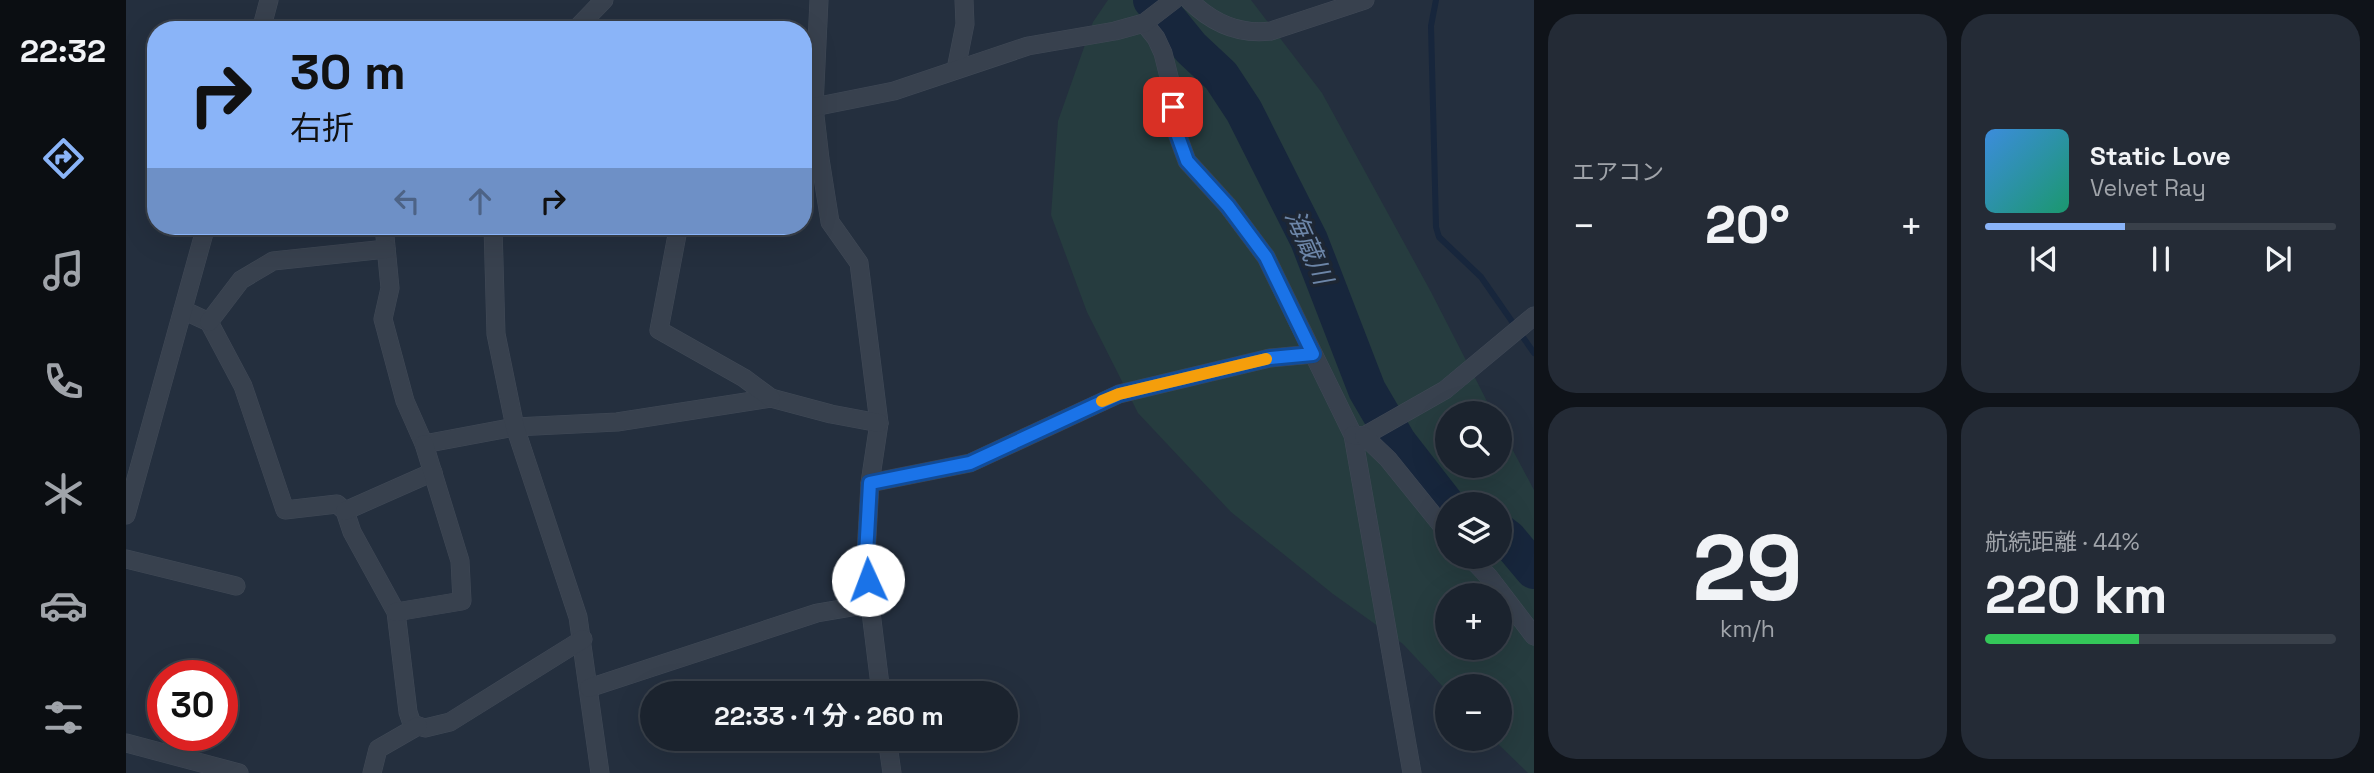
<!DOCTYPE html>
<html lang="ja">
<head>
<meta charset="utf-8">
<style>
  :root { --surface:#1b232e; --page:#242b36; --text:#f1f3f6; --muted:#a0a4aa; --line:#39404a; --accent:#8ab4f8 }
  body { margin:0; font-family:"Space Grotesk","Noto Sans JP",sans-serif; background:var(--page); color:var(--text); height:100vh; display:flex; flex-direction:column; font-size:26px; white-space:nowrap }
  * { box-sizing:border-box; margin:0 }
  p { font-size:23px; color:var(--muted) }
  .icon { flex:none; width:38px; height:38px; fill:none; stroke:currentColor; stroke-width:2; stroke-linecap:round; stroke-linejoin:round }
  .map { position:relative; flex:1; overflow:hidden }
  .panel { display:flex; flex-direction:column; gap:14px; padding:14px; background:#0f1319; width:840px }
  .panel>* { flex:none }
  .hud { position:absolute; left:21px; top:21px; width:665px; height:214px; border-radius:28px; box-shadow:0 7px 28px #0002,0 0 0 2px var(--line); background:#8ab4f8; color:#111; overflow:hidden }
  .fabs { position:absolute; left:1309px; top:401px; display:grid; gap:14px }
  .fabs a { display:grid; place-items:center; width:77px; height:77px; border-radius:50%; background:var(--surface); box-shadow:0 7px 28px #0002,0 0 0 2px var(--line); font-size:35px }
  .speed { position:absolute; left:21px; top:660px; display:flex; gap:14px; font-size:35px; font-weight:700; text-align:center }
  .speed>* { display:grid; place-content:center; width:91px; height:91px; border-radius:50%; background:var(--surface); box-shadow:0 7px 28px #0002,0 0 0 2px var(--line); line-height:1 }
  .speed .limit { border:10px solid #d22; background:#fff; color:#111 }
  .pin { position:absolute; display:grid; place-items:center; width:60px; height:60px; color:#fff; margin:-30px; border-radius:14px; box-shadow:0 4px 10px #0006 }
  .me { position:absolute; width:77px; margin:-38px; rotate:358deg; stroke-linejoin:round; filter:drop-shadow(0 0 5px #0008) }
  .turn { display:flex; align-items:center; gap:24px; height:147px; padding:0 28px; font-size:32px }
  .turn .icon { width:91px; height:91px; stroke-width:2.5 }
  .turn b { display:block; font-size:49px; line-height:60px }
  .lanes { display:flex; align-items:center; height:66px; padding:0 28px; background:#0003; justify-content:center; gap:35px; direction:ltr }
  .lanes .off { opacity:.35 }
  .big { font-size:52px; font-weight:700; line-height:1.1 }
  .panel .card { flex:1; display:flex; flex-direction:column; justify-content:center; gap:10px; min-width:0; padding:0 24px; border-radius:28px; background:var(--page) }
  .panel .dial { align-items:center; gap:0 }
  .dial b { font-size:91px; line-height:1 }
  .song { display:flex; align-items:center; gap:21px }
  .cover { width:84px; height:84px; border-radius:10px; background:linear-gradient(135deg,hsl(210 70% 55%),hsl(160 70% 35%)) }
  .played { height:7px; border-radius:4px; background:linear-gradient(90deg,var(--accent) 40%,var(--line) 40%) }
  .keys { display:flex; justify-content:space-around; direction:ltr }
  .heat { display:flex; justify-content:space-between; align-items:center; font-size:38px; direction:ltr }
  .charge { height:10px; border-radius:5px; background:linear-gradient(90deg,#34c759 44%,var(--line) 0) }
  .panel .tiles { flex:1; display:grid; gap:14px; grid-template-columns:repeat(2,1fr) }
  .trip { position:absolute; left:514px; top:681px; width:378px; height:70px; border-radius:35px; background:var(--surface); box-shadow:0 7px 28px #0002,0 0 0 2px var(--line); font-weight:700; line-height:70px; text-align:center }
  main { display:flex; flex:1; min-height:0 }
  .menu { display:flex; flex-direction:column; width:126px; justify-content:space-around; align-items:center; background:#0b0e12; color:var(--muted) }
  .menu .icon { width:49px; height:49px }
  .menu .active { color:var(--accent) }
  .menu b { font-size:32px; color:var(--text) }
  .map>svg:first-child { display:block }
  .green { fill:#263c3f; fill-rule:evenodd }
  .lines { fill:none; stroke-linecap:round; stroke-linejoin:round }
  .stream { stroke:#17263c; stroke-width:6 }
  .river { stroke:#17263c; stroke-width:38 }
  .minor-casing { stroke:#414a57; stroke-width:19 }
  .minor { stroke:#38414e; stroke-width:18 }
  .route-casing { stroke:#114b97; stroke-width:18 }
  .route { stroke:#1a73e8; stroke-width:12 }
  .slow { stroke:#f59e0b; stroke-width:12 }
  .labels { text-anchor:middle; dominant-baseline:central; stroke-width:7; stroke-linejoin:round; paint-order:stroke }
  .water-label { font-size:26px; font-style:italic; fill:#6d86a8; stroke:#1d2633 }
</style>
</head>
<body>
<main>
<nav class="menu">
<b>22:32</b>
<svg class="icon active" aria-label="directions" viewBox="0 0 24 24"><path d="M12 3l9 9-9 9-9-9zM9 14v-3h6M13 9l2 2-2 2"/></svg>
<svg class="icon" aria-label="music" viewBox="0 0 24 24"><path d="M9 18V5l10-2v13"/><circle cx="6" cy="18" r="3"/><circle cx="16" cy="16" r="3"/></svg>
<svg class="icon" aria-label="phone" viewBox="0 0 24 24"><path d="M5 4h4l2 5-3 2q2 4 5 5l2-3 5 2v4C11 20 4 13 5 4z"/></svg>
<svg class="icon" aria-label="climate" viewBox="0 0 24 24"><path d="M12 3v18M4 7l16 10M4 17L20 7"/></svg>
<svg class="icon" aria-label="car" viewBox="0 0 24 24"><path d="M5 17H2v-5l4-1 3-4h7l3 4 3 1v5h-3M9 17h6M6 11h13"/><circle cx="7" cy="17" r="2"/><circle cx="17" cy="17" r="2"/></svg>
<svg class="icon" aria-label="filters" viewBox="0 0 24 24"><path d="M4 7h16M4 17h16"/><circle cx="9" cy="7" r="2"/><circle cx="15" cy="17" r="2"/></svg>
</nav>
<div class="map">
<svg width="1408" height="773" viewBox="0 0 1408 773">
  <rect width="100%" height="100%" fill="#242f3e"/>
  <path class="green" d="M 982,0 L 1125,0 L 1196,93 L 1305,292 L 1367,413 L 1321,413 L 1321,466 L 1374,466 L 1374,426 L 1408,490 L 1408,773 L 1402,773 L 1367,739 L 1374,738 L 1374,686 L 1321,686 L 1321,691 L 1277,644 L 1207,594 L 1105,512 L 1012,413 L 961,312 L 925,215 L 932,121 L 967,22 ZM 1321,504 L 1374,504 L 1374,556 L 1321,556 ZM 1321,595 L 1374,595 L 1374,648 L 1321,648 Z"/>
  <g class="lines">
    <polyline class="stream" points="1310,0 1305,26 1310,227 1313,237 1355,277 1408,353"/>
    <g class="river">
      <polyline points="1026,0 1065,48 1095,76 1118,111 1183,240 1241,390 1272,443 1321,506"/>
      <polyline points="1374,533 1382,539 1408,570"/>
    </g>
    <defs>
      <g id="minor">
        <polyline points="693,0 688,107 694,159 704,222 733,263 753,423 744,483 740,555 744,604 755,693"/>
        <path d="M 1063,0 C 1086,23 1113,35 1145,31 L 1239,0"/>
        <polyline points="1018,23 1030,38 1037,53 1045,85 1049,128 1061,161 1102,206 1140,257 1227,435 1286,773"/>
        <polyline points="135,30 143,0"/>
        <polyline points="449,30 478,0"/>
        <polyline points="830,69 839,24 838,0"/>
        <polyline points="680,111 688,107 768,91 902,46 989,31 1018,23 1048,0"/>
        <polyline points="258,226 264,288 257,319 279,401 298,444 389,427 491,422 645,398 705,414 753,423"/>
        <polyline points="367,226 370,334 389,427 452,617 474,773"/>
        <polyline points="549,226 551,235 533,330 618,378 645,398"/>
        <polyline points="57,310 83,322 117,386 159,510 211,504 219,511 226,532 270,612 282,712 286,724 299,728 324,722 457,639"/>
        <polyline points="83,322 115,280 147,261 260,249"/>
        <polyline points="1227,435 1238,436 1319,390 1408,316"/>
        <polyline points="1238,436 1262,459 1321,532"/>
        <polyline points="744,483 844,463 993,394 1144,358 1187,354"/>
        <polyline points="219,511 307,472"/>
        <polyline points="0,515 80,226"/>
        <polyline points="1343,556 1363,577 1408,636"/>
        <polyline points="0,559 110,586"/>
        <polyline points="270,612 336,601 334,561 298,444"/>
        <polyline points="463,688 691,613 744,604"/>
        <polyline points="761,738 766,773"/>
        <polyline points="0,743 113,773"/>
        <polyline points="246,773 252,749 292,726"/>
      </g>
    </defs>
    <use href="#minor" class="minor-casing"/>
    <use href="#minor" class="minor"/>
  </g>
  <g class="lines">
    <defs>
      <polyline id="route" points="742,580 740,555 744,483 844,463 993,394 1144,358 1187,354 1140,257 1102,206 1061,161 1049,128 1047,107"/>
    </defs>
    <use href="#route" class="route-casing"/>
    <use href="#route" class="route"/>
    <polyline class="slow" points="976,401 993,394 1140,359"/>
  </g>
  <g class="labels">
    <g class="water-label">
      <text transform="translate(1183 247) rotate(66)">海蔵川</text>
    </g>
  </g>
</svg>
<div class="fabs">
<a><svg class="icon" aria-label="search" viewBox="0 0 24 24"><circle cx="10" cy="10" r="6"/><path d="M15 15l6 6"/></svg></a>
<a><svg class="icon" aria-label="layers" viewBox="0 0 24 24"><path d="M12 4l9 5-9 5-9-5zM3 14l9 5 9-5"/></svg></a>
<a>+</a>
<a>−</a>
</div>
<div class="speed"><div class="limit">30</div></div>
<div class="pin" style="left:1047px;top:107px;background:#d93025"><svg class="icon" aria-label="arrive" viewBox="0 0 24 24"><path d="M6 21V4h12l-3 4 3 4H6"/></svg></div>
<svg class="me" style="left:742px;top:580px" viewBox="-20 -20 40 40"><circle r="19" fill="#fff"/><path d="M0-13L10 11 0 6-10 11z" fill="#1a73e8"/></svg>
<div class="trip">22:33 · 1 分 · 260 m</div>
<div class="hud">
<div class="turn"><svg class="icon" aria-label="right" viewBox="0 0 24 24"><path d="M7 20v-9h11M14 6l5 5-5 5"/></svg><div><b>30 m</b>右折</div></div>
<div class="lanes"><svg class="icon off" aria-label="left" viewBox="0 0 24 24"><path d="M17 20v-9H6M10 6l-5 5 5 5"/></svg><svg class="icon off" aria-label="ahead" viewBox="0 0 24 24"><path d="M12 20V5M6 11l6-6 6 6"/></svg><svg class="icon" aria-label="right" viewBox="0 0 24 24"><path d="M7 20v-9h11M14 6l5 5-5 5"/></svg></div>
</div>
</div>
<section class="panel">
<div class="tiles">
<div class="card"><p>エアコン</p>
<div class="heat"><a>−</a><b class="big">20°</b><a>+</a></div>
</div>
<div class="card">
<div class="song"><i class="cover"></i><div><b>Static Love</b><p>Velvet Ray</p></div></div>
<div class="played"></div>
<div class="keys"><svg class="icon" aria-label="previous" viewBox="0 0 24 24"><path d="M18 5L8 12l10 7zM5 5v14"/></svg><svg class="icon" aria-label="pause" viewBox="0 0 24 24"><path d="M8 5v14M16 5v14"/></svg><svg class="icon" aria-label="next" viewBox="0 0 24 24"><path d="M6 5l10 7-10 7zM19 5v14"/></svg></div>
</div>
<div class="card dial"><b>29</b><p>km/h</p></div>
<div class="card"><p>航続距離 · 44%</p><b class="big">220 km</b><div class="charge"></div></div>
</div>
</section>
</main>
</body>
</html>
